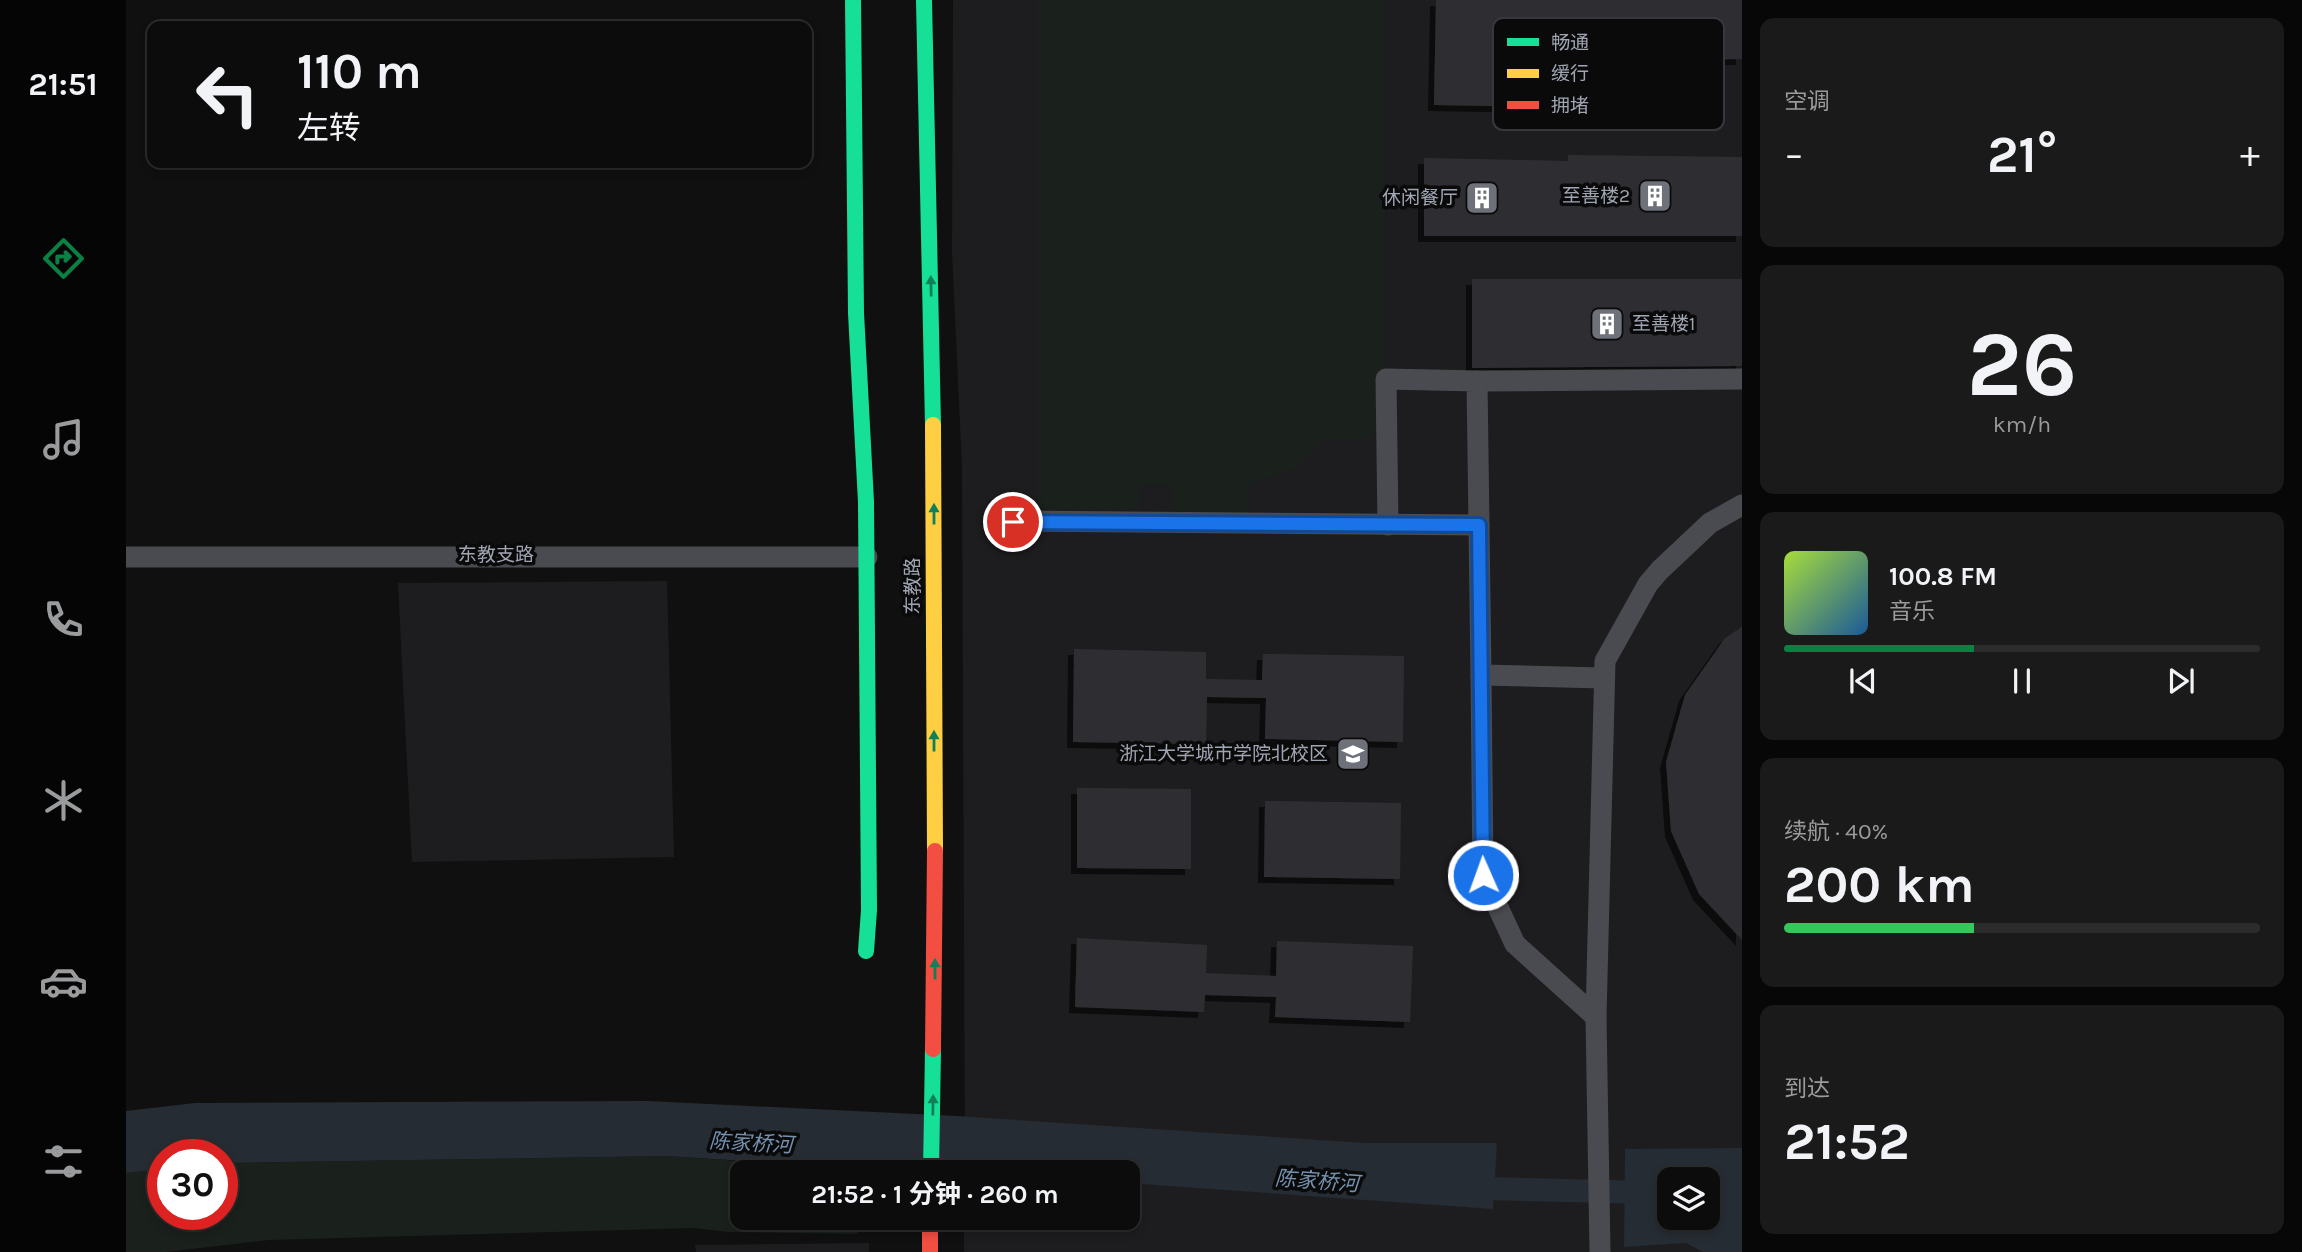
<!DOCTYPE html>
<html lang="zh">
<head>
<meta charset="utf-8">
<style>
  :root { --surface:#0c0c0c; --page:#1a1a1a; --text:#f1f3f6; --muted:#9a9b9d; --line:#2c2c2d; --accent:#0b8043 }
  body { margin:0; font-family:Karla,"Noto Sans SC",sans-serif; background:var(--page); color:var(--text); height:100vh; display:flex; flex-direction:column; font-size:26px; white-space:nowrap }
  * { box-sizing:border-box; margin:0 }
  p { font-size:23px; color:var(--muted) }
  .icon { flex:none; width:38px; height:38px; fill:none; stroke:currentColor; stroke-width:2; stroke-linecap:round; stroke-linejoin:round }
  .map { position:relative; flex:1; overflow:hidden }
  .panel { display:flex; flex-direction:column; gap:18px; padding:18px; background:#070707; width:560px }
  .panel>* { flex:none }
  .guide { position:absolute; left:21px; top:21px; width:665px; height:147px; border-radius:14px; box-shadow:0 4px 10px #0003,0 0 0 2px var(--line); background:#0c0c0c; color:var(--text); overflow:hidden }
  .buttons { position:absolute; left:1531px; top:1167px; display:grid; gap:14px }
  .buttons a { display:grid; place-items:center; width:63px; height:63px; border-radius:14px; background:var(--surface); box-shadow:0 4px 10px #0003,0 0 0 2px var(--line); font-size:35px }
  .speed { position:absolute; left:21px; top:1139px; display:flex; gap:14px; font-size:35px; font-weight:700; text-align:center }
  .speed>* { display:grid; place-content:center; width:91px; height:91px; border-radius:50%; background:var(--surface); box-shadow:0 4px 10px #0003,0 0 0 2px var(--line); line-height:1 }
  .speed .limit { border:10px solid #d22; background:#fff; color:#111 }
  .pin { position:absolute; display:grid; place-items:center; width:60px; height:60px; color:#fff; margin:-30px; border:4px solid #fff; border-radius:50%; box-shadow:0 2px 7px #0007 }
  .me { position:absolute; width:77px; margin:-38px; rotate:358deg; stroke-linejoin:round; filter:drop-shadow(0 0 5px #0008) }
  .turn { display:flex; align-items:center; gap:24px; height:147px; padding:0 35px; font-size:32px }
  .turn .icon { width:91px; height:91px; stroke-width:2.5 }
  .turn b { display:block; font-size:49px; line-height:60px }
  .big { font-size:52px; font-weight:700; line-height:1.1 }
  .panel .widget { flex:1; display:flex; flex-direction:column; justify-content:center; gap:10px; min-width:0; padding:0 24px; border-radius:14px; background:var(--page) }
  .panel .dial { align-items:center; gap:0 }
  .dial b { font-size:91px; line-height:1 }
  .song { display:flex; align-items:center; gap:21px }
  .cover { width:84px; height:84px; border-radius:10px; background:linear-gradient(135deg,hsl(80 70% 55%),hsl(210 70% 35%)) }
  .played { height:7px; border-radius:4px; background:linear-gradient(90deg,var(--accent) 40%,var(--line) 40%) }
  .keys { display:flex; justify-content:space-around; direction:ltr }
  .heat { display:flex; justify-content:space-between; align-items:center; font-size:38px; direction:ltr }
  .charge { height:10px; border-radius:5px; background:linear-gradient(90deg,#34c759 40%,var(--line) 0) }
  .trip { position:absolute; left:604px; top:1160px; width:410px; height:70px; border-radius:14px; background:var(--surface); box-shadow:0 4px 10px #0003,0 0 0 2px var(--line); font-weight:700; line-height:70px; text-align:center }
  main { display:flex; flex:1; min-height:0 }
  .tabs { display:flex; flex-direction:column; width:126px; justify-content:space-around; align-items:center; background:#050505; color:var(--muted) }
  .tabs .icon { width:49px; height:49px }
  .tabs .selected { color:var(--accent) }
  .tabs b { font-size:32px; color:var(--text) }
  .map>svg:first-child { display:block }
  .built { fill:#1d1d1f; fill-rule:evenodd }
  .green { fill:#1a201b }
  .water { fill:#262c33; fill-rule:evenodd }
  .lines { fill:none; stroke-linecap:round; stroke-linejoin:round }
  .canal { stroke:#262c33; stroke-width:23 }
  .building { fill:#2f2f31; filter:url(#shadow) }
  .street { stroke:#4a4b50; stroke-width:21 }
  .fast { stroke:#16e098; stroke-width:16 }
  .slow { stroke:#ffcf43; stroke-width:16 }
  .jam { stroke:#f24e42; stroke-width:16 }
  .oneway { fill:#118059 }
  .route-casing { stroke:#114b97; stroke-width:18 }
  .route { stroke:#1a73e8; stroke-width:12 }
  .labels { text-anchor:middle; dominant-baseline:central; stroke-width:7; stroke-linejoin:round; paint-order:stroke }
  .poi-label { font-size:19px; fill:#a0a5b2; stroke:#0a0a0b; text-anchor:end }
  .street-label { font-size:19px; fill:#a0a5b2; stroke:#0a0a0b }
  .water-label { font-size:21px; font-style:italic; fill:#7591af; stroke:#0a0a0b }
  .key { fill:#0a0a0b; stroke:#37383d; stroke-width:2 }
  .key-label { font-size:19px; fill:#a0a5b2 }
</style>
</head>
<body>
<main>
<nav class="tabs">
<b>21:51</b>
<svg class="icon selected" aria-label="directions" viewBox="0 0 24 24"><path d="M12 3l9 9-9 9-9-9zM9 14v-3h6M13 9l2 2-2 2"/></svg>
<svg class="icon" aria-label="music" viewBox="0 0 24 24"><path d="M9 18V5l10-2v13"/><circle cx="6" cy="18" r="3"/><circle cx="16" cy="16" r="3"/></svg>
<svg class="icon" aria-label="phone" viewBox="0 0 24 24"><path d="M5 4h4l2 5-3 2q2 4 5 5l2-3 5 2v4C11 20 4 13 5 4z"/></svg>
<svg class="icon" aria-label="climate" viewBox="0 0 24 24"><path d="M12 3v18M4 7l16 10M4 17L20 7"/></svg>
<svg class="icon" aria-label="car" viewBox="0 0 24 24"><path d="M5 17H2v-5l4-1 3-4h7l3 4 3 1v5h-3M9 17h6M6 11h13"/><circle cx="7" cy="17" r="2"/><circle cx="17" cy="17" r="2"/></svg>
<svg class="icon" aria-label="filters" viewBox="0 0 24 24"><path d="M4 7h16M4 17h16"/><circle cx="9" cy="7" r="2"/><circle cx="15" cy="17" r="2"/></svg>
</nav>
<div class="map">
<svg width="1616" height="1252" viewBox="0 0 1616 1252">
  <defs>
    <filter id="shadow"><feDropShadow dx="-6" dy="6" stdDeviation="0" flood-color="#0009"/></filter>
  </defs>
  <rect width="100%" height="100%" fill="#101010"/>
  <g class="built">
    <path d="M 827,0 L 1616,0 L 1616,1252 L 838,1252 L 838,1218 L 1001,1218 L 1001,1172 L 839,1172 L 836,467 L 826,252 ZM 1544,1180 L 1582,1180 L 1582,1218 L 1544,1218 Z"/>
    <polygon points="541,581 548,857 286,862 272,583"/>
    <polygon points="743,1243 743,1252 570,1252 569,1245"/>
  </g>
  <g class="green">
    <polygon points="912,0 1259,0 1260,421 1244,439 1198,439 1169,468 1123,484 1123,514 1046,514 1046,484 1014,484 1013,509 912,509"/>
    <polygon points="541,1156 758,1171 616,1172 616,1218 738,1218 731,1234 602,1232 568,1228 143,1240 40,1252 0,1252 0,1173 37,1169 37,1214 96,1214 96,1163"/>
  </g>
  <g class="water">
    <polygon points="522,1101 831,1116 1239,1143 1371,1143 1367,1209 1001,1183 1001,1172 791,1172 541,1156 96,1163 96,1155 37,1155 37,1169 0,1173 0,1111 69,1103"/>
    <path d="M 1616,1148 L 1616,1252 L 1577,1252 L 1560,1243 L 1498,1247 L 1499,1149 ZM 1544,1180 L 1582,1180 L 1582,1218 L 1544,1218 Z"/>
  </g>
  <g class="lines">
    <polyline class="canal" points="1338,1188 1544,1193"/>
  </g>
  <g class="building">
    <polygon points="1310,0 1616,0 1616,59 1419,62 1418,107 1308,105"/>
    <polygon points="1442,155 1616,157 1616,236 1298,236 1298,158 1442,161"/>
    <polygon points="1346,279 1616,279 1616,366 1346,368"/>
    <polygon points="1616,627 1616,940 1573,894 1545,831 1540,762 1559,695 1599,638"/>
    <polygon points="948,649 1080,652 1080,679 1136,680 1137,654 1278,656 1277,742 1139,739 1140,698 1081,697 1080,744 947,742"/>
    <polygon points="951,788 1065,789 1065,869 951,868"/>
    <polygon points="1139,801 1275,803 1274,879 1138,877"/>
    <polygon points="951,938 1081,945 1080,973 1150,976 1151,941 1287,946 1284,1022 1149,1017 1150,997 1079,995 1078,1012 949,1007"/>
  </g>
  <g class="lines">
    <g class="street">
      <polyline points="1351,381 1616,379"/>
      <polyline points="887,521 1353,525 1355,675"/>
      <polyline points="1262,525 1260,379 1351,381 1353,525"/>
      <polyline points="0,557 741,557"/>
      <polyline points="1470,1017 1389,944 1357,875 1355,675 1476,678"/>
      <polyline points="1474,1252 1470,1017 1479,661 1522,584 1534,570 1584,523 1616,505"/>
    </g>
    <g class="fast">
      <polyline points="727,0 730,313 740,502 743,910 740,951"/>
      <polyline points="798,0 807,425"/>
      <polyline points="805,1172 807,1049"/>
    </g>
    <polyline class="slow" points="807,425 809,851"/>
    <g class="jam">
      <polyline points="807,1049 809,851"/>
      <polyline points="804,1218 804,1252"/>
    </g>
  </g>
  <defs><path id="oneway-solid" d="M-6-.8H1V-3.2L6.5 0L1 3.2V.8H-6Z" transform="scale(1.75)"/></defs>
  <g class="oneway">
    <use href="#oneway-solid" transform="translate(805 286) rotate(-91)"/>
    <use href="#oneway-solid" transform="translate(808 514) rotate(-90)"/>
    <use href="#oneway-solid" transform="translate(808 741) rotate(-90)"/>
    <use href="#oneway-solid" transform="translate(809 969) rotate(-90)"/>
    <use href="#oneway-solid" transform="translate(807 1105) rotate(-89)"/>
  </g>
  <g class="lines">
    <defs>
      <polyline id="route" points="887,522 1353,525 1357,875"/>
    </defs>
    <use href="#route" class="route-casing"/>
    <use href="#route" class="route"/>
  </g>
  <defs>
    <symbol id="building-square" viewBox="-11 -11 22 22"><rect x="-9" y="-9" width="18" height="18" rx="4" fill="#6e7179" stroke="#0a0a0b"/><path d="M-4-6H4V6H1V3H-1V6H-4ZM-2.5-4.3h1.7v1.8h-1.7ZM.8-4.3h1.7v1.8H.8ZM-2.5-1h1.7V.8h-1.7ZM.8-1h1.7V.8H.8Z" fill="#fff"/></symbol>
    <symbol id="university-square" viewBox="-11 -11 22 22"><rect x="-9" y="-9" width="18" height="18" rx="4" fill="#6e7179" stroke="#0a0a0b"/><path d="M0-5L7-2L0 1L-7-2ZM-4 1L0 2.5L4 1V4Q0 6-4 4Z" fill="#fff"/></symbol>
  </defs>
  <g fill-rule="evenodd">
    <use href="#building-square" x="1510" y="177" width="38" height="38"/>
    <use href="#building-square" x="1337" y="179" width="38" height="38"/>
    <use href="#building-square" x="1462" y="305" width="38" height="38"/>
    <use href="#university-square" x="1208" y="735" width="38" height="38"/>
  </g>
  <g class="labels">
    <g class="poi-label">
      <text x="1504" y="196">至善楼2</text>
      <text x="1332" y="198">休闲餐厅</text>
      <text x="1506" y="324" text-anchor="start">至善楼1</text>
      <text x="1202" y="754">浙江大学城市学院北校区</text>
    </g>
    <g class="street-label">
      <text x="370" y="555">东教支路</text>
      <text transform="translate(787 586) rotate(-90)">东教路</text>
    </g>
    <g class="water-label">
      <text transform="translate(625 1143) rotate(3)">陈家桥河</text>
      <text transform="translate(1191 1181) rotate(4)">陈家桥河</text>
    </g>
  </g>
  <rect x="1367" y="18" width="231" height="112" rx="10" class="key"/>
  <rect x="1381" y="38" width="32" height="8" fill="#16e098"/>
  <rect x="1381" y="69" width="32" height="9" fill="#ffcf43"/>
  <rect x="1381" y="101" width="32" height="8" fill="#f24e42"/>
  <g class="key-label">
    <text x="1425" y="49">畅通</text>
    <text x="1425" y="80">缓行</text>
    <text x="1425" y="112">拥堵</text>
  </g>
</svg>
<div class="buttons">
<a><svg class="icon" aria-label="layers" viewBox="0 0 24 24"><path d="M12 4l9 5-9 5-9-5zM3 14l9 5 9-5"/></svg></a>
</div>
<div class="speed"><div class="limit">30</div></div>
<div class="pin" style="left:887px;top:522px;background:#d93025"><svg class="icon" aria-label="arrive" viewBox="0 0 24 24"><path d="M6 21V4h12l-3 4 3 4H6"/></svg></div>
<svg class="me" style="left:1357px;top:875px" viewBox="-20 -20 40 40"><circle r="17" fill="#1a73e8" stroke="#fff" stroke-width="3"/><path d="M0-11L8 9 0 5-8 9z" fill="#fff"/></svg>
<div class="trip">21:52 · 1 分钟 · 260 m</div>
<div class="guide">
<div class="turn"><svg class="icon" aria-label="left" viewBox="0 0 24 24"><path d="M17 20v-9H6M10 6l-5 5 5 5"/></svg><div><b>110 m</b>左转</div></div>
</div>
</div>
<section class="panel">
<div class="widget"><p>空调</p>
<div class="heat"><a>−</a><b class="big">21°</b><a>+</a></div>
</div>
<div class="widget dial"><b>26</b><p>km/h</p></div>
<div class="widget">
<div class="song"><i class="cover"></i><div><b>100.8 FM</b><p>音乐</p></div></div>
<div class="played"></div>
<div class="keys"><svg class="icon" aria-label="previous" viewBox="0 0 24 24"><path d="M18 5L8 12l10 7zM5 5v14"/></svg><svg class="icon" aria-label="pause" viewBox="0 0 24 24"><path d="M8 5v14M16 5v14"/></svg><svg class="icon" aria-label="next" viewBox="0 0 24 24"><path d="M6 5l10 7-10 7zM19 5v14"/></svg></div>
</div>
<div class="widget"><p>续航 · 40%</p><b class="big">200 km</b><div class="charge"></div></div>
<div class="widget"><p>到达</p><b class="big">21:52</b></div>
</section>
</main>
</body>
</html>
